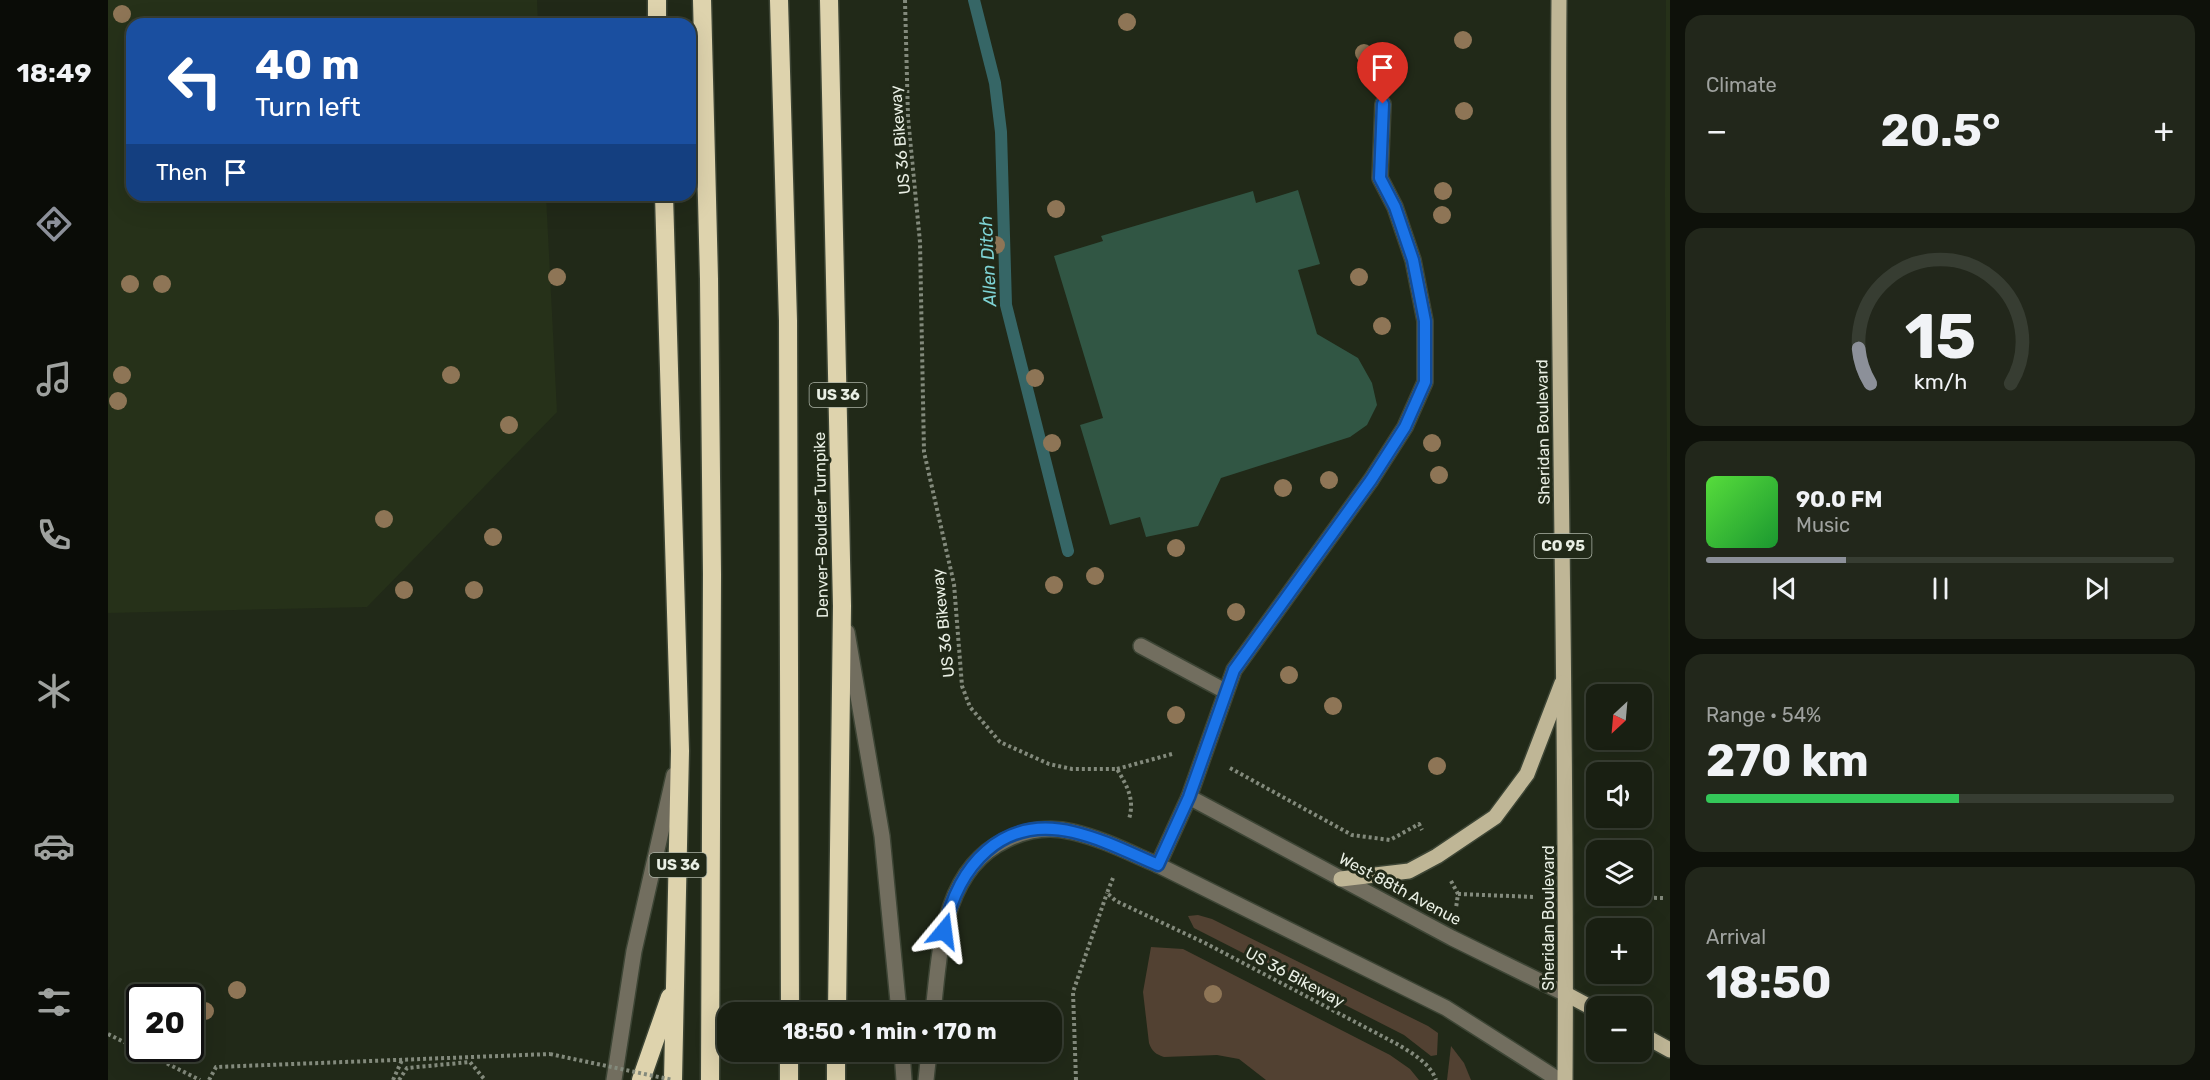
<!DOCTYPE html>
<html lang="en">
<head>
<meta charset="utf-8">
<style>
  :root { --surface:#191f12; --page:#22271b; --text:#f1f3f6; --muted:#9fa29f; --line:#373d32; --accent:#8c9099 }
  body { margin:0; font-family:Rubik,sans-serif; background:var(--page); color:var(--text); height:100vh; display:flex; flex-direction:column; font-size:22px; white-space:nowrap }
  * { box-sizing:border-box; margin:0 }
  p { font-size:20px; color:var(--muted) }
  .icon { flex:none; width:33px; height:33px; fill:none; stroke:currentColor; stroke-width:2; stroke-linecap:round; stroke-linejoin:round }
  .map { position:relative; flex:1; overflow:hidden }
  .details { display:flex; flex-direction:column; gap:15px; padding:15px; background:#0e110a; width:540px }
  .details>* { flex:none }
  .guide { position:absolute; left:18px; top:18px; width:570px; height:183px; border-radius:18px; box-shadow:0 6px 24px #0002,0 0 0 2px var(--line); background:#1a4fa0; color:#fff; overflow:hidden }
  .needle { width:39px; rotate:206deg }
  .fabs { position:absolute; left:1478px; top:684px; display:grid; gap:12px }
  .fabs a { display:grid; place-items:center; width:66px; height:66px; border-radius:12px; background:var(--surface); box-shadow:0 6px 24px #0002,0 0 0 2px var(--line); font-size:30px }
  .speed { position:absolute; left:18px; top:984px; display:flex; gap:12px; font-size:30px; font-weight:700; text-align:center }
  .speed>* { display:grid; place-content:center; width:78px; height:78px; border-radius:50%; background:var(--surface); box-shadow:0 6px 24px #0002,0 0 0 2px var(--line); line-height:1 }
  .speed .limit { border:3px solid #111; border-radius:9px; background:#fff; color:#111 }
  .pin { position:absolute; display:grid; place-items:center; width:51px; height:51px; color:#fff; margin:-62px -26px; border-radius:50% 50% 50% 0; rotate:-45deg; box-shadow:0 0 6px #0007 }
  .pin .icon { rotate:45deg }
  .me { position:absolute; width:66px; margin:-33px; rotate:16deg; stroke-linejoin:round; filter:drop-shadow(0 0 4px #0008) }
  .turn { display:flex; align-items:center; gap:21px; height:126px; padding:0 30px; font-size:27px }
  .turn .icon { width:78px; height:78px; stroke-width:2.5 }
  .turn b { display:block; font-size:42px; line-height:51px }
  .then { display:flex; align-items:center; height:57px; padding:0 30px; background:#0003; gap:12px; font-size:22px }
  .big { font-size:45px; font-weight:700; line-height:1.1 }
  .details .widget { flex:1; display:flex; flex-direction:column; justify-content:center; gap:9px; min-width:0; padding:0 21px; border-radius:18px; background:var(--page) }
  .details .dial { align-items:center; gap:0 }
  .dial svg { height:156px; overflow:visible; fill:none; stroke:var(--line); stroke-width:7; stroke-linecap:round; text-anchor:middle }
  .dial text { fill:var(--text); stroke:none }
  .song { display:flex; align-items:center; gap:18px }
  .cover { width:72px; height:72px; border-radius:9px; background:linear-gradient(135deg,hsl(110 70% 55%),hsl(130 70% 35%)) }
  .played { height:6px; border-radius:3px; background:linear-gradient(90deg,var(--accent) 30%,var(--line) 30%) }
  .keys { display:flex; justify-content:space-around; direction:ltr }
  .heat { display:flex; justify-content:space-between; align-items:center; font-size:33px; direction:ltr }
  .charge { height:9px; border-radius:4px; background:linear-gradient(90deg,#34c759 54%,var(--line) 0) }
  .trip { position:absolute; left:609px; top:1002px; width:345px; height:60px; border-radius:18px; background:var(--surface); box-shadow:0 6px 24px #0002,0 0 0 2px var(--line); font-weight:700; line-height:60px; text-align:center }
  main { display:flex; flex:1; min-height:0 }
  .tabs { display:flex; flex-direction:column; width:108px; justify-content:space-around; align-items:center; background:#0a0c07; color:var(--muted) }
  .tabs .icon { width:42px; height:42px }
  .tabs .selected { color:var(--accent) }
  .tabs b { font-size:27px; color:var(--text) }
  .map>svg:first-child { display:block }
  .built { fill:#263119 }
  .green { fill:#524132 }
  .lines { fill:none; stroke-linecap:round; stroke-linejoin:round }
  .stream { stroke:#366666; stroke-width:12 }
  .building { fill:#315644 }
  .lane-casing { stroke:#3d4535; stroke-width:18 }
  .street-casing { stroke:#3d4535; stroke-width:18 }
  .primary-casing { stroke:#3d4535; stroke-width:18 }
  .highway-casing { stroke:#3d4535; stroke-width:21 }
  .path { stroke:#838a7c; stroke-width:4; stroke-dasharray:3 3; stroke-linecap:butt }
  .lane { stroke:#726e5f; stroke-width:15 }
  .street { stroke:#726e5f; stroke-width:15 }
  .primary { stroke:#bfb696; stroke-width:15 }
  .highway { stroke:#ded3ad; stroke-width:18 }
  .path-bridge { stroke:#838a7c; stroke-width:4; stroke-dasharray:3 3; stroke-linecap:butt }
  .tree { fill:#8e7556 }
  .route-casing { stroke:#114b97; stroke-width:15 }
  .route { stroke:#1a73e8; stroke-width:10 }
  .labels { text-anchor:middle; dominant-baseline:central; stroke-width:6; stroke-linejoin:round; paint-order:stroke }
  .shield { fill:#212918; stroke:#adb4a7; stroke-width:1.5 }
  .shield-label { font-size:15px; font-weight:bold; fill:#e9efe4 }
  .street-label { font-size:16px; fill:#e9efe4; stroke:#212918 }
  .water-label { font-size:18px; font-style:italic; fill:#7ed3d4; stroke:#212918 }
</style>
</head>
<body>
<main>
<nav class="tabs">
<b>18:49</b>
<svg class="icon selected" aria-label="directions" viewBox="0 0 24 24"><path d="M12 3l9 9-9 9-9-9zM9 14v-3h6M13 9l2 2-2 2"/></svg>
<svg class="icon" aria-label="music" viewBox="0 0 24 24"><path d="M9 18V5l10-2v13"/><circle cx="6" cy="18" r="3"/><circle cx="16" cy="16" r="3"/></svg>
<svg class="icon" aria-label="phone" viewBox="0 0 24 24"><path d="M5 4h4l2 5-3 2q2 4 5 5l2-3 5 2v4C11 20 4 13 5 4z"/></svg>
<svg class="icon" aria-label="climate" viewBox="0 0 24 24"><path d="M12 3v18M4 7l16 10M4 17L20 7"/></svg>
<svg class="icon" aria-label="car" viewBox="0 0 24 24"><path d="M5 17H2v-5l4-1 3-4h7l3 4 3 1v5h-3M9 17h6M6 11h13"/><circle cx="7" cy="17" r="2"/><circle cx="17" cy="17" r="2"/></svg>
<svg class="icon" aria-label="filters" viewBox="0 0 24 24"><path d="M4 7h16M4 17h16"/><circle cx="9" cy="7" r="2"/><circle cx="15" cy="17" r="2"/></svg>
</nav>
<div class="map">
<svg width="1562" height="1080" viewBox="0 0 1562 1080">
  <rect width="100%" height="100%" fill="#212918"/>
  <g class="built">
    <polygon points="0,0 429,0 430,24 24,24 24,195 438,195 449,412 259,607 0,613"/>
    <polygon points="1558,0 1562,0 1562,855 1557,193"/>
  </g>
  <g class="green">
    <polygon points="1090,915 1104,919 1320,1026 1330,1033 1329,1055 1323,1056 1296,1035 1086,928 1080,916"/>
    <path d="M 1043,947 L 1075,949 L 1282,1055 L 1302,1069 L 1311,1080 L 1158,1080 L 1131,1059 L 1109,1055 L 1056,1057 C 1048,1054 1044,1052 1041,1043 L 1035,992 Z"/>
    <polygon points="1343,1046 1356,1063 1363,1080 1339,1080"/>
  </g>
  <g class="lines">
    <polyline class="stream" points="866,0 887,83 893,132 898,305 960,551"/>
  </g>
  <polygon class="building" points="1190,190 1212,264 1190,270 1209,334 1250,358 1264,383 1269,405 1259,425 1242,437 1113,478 1090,526 1038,537 1032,517 1002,525 972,425 995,418 946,256 995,241 993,236 1145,191 1148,203"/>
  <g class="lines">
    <defs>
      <g id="lane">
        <polyline points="739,632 774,836 791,1012"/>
        <polyline points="1033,646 1117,691"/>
        <path d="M 825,1012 C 832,951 834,870 898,840 C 918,830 942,826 965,832 C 995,839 1022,853 1050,865 L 1081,797 L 1126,670 L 1263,480 L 1297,427 L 1317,382 L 1317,321 L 1305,260 L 1287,207 L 1272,178 L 1275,104"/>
        <polyline points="794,1052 796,1080"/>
        <polyline points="506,1080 526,951 566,775"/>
        <polyline points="818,1080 821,1052"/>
      </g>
      <g id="street">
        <polyline points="1081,797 1344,938 1458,994"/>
        <polyline points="1050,865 1338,1008 1451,1080"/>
      </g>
      <g id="primary">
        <path d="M 1451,0 C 1448,360 1460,720 1457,1080"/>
        <polyline points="1233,879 1301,871 1329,856 1387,817 1419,774 1454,683"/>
        <polyline points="1458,994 1488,1010"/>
        <polyline points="1533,1034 1562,1050"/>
      </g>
      <g id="highway">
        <polyline points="549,0 549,24"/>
        <polyline points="594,0 601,279 604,574 602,1080"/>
        <polyline points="671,0 680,321 682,1012"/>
        <polyline points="721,0 734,606 729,1012"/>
        <polyline points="556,195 572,751 565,1080"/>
        <polyline points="533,1080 562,997"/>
        <polyline points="681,1080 681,1052"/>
        <polyline points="728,1080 728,1052"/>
      </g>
    </defs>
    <use href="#lane" class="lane-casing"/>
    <use href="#street" class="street-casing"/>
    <use href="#primary" class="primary-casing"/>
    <use href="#highway" class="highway-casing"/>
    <g class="path">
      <path d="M 797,0 L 800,118 L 812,242 L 816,452 L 846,584 L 854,686 L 862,707 L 892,742 L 941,764 L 964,769 L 1009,769 C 1019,786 1027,799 1021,819"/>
      <polyline points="1122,768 1244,835 1282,840 1311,824 1314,830"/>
      <polyline points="1009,769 1064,754"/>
      <path d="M 1005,878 L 999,893 L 1008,901 L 1097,943 L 1289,1044 C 1304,1053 1322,1063 1328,1080"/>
      <polyline points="1343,881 1350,894 1348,908"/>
      <polyline points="1350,894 1427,897"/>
      <polyline points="1486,897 1556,898"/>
      <polyline points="0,1034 92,1080"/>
      <polyline points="101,1080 108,1067 442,1054"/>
      <polyline points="285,1080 294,1060"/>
      <polyline points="291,1080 299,1068 362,1062 377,1080"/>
      <polyline points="968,1080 965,992 999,893"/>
    </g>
    <use href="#lane" class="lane"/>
    <use href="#street" class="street"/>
    <use href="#primary" class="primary"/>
    <use href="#highway" class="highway"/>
    <polyline class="path-bridge" points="442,1054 565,1080"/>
  </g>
  <g class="tree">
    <circle cx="14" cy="14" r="9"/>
    <circle cx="1019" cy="22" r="9"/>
    <circle cx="1355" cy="40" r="9"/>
    <circle cx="1256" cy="53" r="9"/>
    <circle cx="1356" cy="111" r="9"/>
    <circle cx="1335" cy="191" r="9"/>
    <circle cx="948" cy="209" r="9"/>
    <circle cx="1334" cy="215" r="9"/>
    <circle cx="888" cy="245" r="9"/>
    <circle cx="449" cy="277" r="9"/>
    <circle cx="1251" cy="277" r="9"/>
    <circle cx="22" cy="284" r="9"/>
    <circle cx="54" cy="284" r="9"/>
    <circle cx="1274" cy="326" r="9"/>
    <circle cx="14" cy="375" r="9"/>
    <circle cx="343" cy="375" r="9"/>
    <circle cx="927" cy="378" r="9"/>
    <circle cx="10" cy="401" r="9"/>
    <circle cx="401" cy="425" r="9"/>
    <circle cx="944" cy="443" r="9"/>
    <circle cx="1324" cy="443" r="9"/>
    <circle cx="1331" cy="475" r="9"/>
    <circle cx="1221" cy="480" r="9"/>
    <circle cx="1175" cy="488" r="9"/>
    <circle cx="276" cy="519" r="9"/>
    <circle cx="385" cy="537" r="9"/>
    <circle cx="1068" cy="548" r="9"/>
    <circle cx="987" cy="576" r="9"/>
    <circle cx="946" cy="585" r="9"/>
    <circle cx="296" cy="590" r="9"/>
    <circle cx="366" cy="590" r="9"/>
    <circle cx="1128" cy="612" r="9"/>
    <circle cx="1181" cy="675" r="9"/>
    <circle cx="1225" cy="706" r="9"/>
    <circle cx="1068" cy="715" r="9"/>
    <circle cx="1329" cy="766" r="9"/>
    <circle cx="129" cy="990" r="9"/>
    <circle cx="1105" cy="994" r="9"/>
    <circle cx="97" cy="1011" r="9"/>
  </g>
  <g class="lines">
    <defs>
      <path id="route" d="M 836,931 C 850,866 893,815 965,832 C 995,839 1022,853 1050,865 L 1081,797 L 1126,670 L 1263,480 L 1297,427 L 1317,382 L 1317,321 L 1305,260 L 1287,207 L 1272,178 L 1275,104"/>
    </defs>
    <use href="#route" class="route-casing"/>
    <use href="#route" class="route"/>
  </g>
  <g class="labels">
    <g class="shield">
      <rect x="701.5" y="383" width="57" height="24" rx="4.5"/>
      <rect x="1426.5" y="534" width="57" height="24" rx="4.5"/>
      <rect x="541.5" y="853" width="57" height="24" rx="4.5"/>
    </g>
    <g class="shield-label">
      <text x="730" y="395">US 36</text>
      <text x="1455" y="546">CO 95</text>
      <text x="570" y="865">US 36</text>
    </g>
    <g class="street-label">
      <text transform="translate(792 140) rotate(-95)">US 36 Bikeway</text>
      <text transform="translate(1435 432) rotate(-91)">Sheridan Boulevard</text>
      <text transform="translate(713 525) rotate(-91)">Denver–Boulder Turnpike</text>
      <text transform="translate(835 623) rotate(-96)">US 36 Bikeway</text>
      <text transform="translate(1292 889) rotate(28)">West 88th Avenue</text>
      <text transform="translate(1440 918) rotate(-90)">Sheridan Boulevard</text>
      <text transform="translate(1187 977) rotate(28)">US 36 Bikeway</text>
    </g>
    <g class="water-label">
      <text transform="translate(880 261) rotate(-93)">Allen Ditch</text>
    </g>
  </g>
</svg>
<div class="fabs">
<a><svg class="needle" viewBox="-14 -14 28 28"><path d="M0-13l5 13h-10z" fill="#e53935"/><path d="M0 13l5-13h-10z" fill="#9fa29f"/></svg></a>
<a><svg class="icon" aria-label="sound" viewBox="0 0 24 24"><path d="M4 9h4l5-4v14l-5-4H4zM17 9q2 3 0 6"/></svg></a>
<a><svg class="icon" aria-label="layers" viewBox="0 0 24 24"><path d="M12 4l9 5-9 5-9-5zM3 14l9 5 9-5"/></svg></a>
<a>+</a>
<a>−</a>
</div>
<div class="speed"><div class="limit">20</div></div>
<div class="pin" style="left:1275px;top:104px;background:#d93025"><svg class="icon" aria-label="arrive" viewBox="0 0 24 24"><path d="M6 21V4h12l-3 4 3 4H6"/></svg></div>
<svg class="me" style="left:836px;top:931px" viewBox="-20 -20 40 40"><path d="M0-17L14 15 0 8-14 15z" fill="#1a73e8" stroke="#fff" stroke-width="4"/></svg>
<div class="trip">18:50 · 1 min · 170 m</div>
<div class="guide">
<div class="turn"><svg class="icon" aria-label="left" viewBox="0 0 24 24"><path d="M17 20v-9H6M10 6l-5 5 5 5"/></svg><div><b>40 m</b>Turn left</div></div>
<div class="then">Then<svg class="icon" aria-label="arrive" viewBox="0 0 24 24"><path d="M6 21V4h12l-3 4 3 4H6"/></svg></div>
</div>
</div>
<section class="details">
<div class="widget"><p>Climate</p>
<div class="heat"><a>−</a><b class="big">20.5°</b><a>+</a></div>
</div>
<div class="widget dial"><svg viewBox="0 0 100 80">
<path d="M14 69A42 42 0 1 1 86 69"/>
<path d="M14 69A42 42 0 0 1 8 51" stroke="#8c9099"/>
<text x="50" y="56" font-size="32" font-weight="700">15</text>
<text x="50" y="72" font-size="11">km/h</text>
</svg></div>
<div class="widget">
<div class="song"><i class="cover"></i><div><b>90.0 FM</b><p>Music</p></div></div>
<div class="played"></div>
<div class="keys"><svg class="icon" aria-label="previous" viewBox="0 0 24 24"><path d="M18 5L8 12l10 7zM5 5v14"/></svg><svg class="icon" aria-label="pause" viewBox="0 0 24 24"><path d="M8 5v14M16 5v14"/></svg><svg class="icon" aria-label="next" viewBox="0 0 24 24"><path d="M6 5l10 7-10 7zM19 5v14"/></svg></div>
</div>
<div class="widget"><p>Range · 54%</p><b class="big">270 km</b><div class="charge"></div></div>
<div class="widget"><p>Arrival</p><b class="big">18:50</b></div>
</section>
</main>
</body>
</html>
